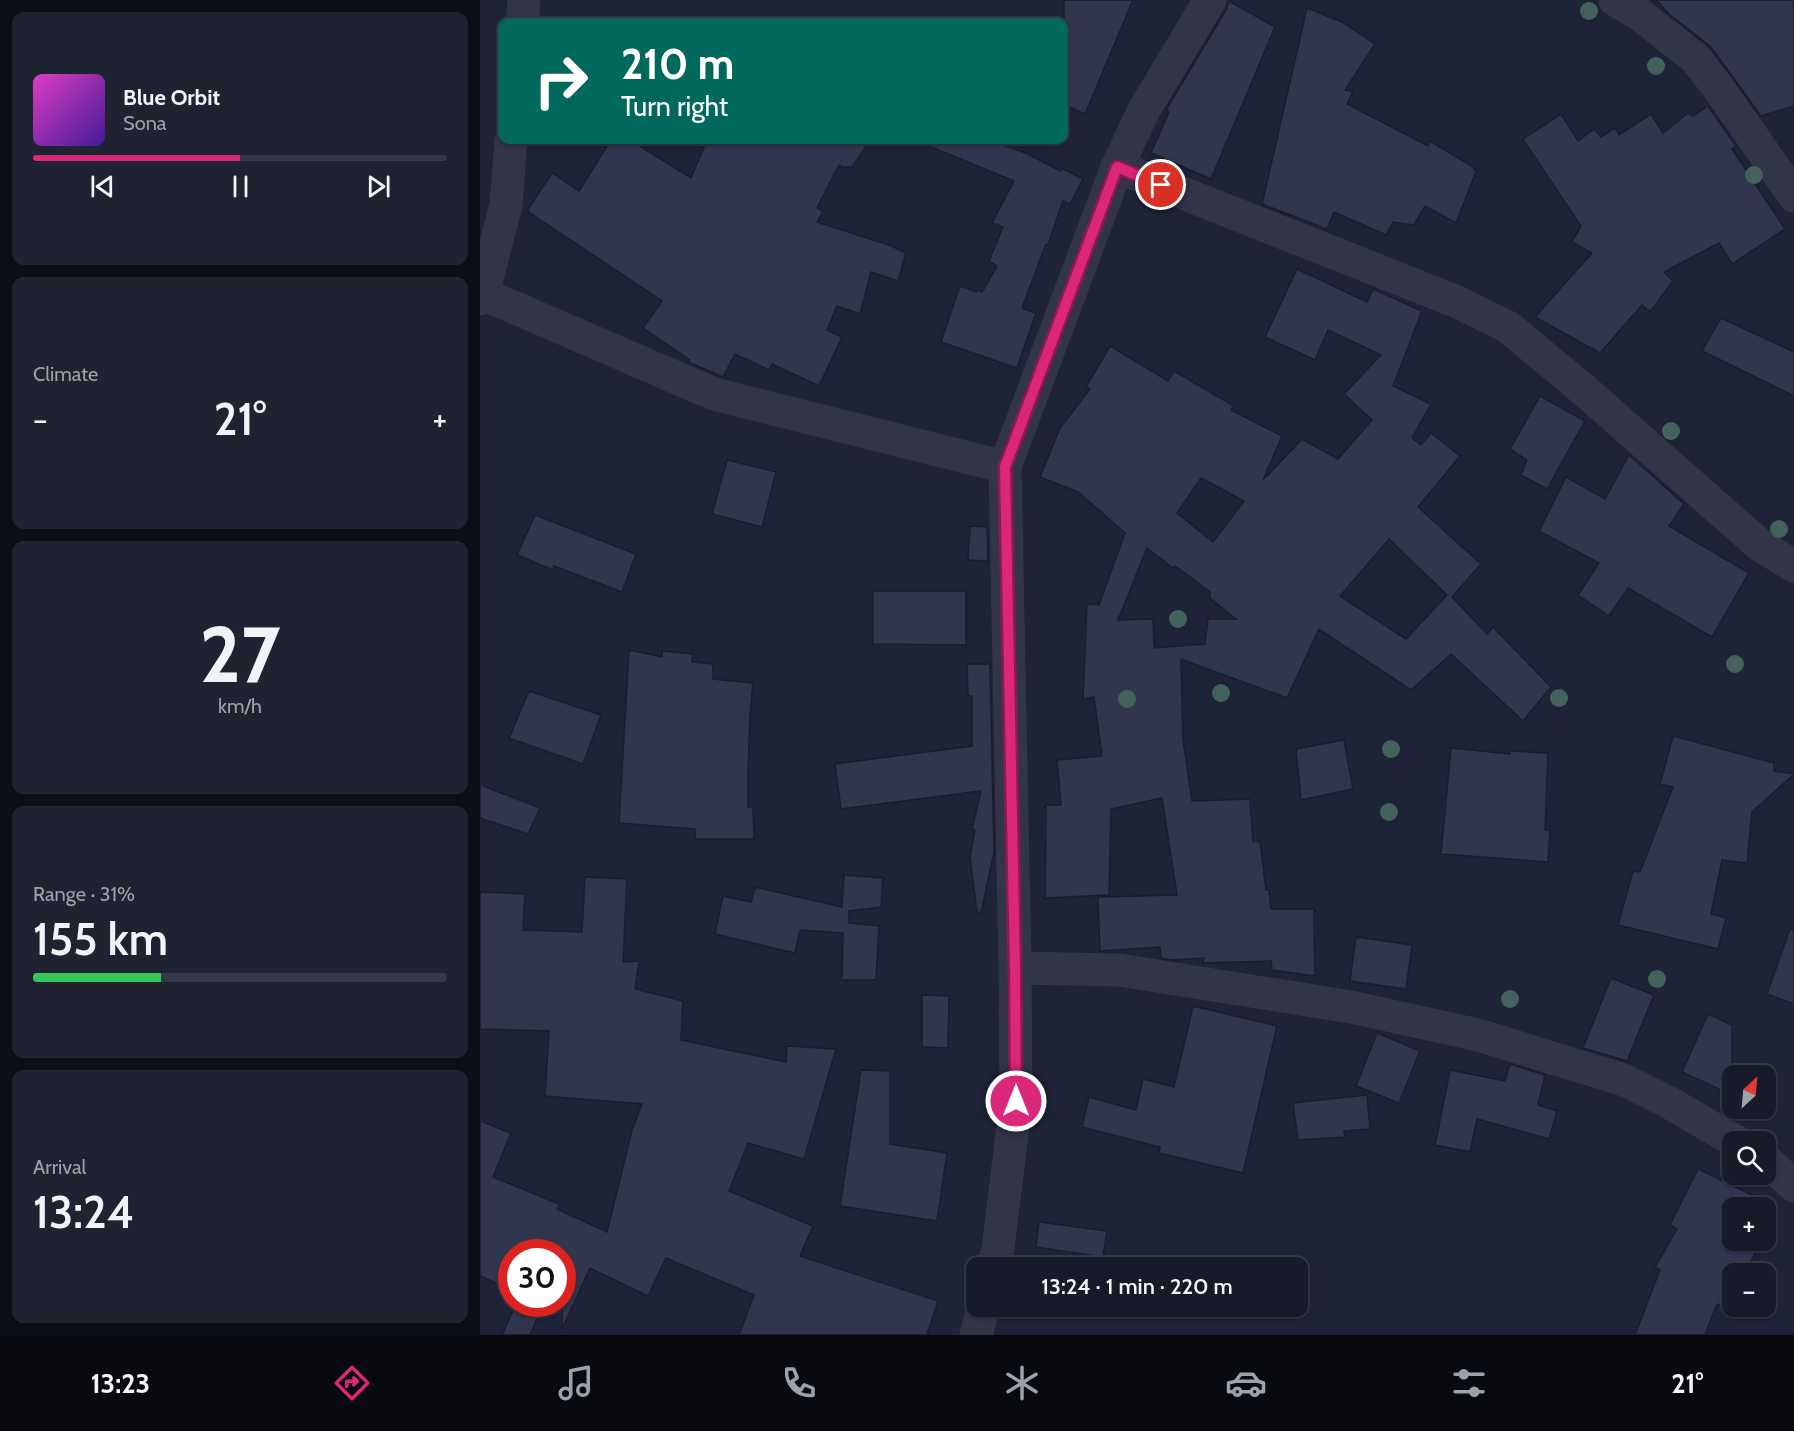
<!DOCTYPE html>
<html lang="en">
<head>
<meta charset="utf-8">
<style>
  :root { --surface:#161a29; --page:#1f2331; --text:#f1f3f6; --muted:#9ea1a8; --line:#353846; --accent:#db2777 }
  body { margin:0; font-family:Cabin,sans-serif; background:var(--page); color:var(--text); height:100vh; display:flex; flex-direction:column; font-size:22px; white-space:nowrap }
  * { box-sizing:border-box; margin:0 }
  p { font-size:20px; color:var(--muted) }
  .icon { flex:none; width:33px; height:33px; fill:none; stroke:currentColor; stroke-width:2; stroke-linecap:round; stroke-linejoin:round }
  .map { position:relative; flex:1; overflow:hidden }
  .side { display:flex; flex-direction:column; gap:12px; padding:12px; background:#0c0e17; width:480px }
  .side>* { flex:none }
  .hud { position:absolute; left:18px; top:18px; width:570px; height:126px; border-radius:12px; box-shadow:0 2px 4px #0004,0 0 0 2px var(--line); background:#00695c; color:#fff; overflow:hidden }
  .needle { width:39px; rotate:26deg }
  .buttons { position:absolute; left:1242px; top:1065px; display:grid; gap:12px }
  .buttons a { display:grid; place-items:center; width:54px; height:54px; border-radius:12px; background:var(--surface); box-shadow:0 2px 4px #0004,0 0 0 2px var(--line); font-size:30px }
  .speed { position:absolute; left:18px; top:1239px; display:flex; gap:12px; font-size:30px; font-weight:700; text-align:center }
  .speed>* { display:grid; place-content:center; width:78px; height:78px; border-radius:50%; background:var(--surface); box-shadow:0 2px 4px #0004,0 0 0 2px var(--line); line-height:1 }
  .speed .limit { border:9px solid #d22; background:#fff; color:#111 }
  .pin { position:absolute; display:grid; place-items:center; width:51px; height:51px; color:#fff; margin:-26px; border:3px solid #fff; border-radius:50%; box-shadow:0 2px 6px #0007 }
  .me { position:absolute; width:66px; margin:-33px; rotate:0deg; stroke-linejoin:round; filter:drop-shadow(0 0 4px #0008) }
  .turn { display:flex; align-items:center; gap:21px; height:126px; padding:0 24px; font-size:27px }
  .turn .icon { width:78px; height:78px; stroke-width:2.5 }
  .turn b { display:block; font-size:42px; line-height:51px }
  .big { font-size:45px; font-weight:600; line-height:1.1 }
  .side .widget { flex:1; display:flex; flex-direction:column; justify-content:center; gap:9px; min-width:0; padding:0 21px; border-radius:12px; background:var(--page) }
  .side .dial { align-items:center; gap:0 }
  .dial b { font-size:78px; line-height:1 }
  .song { display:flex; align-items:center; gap:18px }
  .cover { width:72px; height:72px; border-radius:9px; background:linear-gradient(135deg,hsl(310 70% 55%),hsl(260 70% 35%)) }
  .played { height:6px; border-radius:3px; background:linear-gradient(90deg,var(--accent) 50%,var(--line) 50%) }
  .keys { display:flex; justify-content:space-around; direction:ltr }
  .heat { display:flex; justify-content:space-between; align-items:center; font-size:33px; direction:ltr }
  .charge { height:9px; border-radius:4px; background:linear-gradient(90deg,#34c759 31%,var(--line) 0) }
  .trip { position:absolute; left:486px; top:1257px; width:342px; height:60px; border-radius:12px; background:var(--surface); box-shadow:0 2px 4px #0004,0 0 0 2px var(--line); font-weight:600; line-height:60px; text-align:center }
  .dock { display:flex; height:96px; justify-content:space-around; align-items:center; background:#090a10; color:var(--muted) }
  .dock .icon { width:42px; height:42px }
  .dock .selected { color:var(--accent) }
  .dock b { font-size:27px; color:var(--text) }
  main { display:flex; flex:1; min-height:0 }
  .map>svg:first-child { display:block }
  .building { fill:#2f364e; stroke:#191d2e; stroke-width:1.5; fill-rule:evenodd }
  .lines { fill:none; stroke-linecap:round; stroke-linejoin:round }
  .minor { stroke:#313547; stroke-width:33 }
  .tree { fill:#43625b }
  .route-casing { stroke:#8e194d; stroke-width:15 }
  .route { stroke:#db2777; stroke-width:10 }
</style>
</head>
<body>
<main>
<section class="side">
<div class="widget">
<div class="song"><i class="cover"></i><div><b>Blue Orbit</b><p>Sona</p></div></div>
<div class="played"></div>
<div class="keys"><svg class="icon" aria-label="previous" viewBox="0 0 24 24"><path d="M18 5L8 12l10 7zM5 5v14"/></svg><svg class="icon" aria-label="pause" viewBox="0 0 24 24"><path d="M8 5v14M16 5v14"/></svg><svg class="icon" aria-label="next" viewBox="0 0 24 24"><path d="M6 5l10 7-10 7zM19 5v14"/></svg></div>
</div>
<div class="widget"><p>Climate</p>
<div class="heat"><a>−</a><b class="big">21°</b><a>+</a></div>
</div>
<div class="widget dial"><b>27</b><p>km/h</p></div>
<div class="widget"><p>Range · 31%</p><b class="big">155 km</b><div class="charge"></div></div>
<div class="widget"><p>Arrival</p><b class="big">13:24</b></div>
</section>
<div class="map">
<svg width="1314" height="1335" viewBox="0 0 1314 1335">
  <rect width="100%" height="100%" fill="#1e2337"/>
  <g class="building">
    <polygon points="584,0 653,0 605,114 584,105"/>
    <polygon points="1176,0 1314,0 1314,106 1281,116 1230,46 1190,15"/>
    <polygon points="749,1 795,27 731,179 671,153 689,112 686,110 746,10"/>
    <polygon points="827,8 862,22 895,44 865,90 873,92 867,104 948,146 950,141 995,168 994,170 997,169 976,223 945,206 934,225 913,222 906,235 854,212 847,229 782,204"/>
    <polygon points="1228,106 1256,146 1252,149 1305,229 1252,264 1239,243 1184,272 1193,281 1170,312 1162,305 1120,353 1055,317 1112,253 1092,242 1101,226 1043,139 1081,114 1098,141 1114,129 1121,137 1135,128 1139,135 1171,114 1183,133 1208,113 1213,116"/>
    <polygon points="131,140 150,140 211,178 227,140 391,140 372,167 363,167 359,165 337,208 343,211 337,222 409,245 426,253 418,281 391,272 380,314 357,306 347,330 362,337 339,386 292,364 289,370 255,354 243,377 208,362 210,360 163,328 182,301 47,211 72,173 99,191"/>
    <polygon points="434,140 508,140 548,154 580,171 581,168 603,179 590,204 583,201 568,245 566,244 542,308 556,313 537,368 461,342 480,286 497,292 498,290 502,292 517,266 509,261 523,227 512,223 534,181"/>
    <path d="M 817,269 L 887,302 L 893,289 L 942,311 L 913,386 L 951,404 L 932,438 L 941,445 L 951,433 L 980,456 L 938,507 L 1001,564 L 972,597 L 1007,634 L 1013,627 L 1071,687 L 1043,721 L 971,654 L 931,690 L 839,629 L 807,698 L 701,659 L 703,739 L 712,801 L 770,799 L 773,842 L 780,841 L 786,890 L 789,890 L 791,909 L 834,909 L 835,976 L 792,970 L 791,961 L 723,963 L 724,958 L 692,960 L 681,958 L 680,947 L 620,951 L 618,897 L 697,895 L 682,798 L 631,809 L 629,895 L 565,898 L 566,805 L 581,805 L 577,760 L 622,756 L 614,697 L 603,699 L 607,604 L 619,605 L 645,533 L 598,492 L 560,477 L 580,428 L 610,389 L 606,387 L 630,346 L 688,381 L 694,371 L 754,406 L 751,410 L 802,436 L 783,480 L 822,439 L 858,459 L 892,420 L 864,394 L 901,355 L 848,330 L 835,360 L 785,337 ZM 721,478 L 764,501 L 733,542 L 697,513 ZM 909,539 L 967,595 L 926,639 L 860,596 ZM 667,548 L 693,568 L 695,566 L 730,592 L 730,598 L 756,619 L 728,619 L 725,644 L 674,648 L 673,619 L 638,620 Z"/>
    <polygon points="1241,318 1314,352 1314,396 1222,351"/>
    <polygon points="1060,396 1105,421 1067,489 1041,475 1047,460 1030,449"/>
    <polygon points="1149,455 1204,504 1189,526 1269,573 1232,637 1148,588 1129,616 1098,595 1119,563 1059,531 1086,477 1125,499"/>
    <polygon points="247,460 296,472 282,527 232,514"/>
    <polygon points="55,515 156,554 142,592 74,566 73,570 37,555"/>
    <polygon points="490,526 507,527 508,561 488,560"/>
    <polygon points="393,591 486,591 486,645 393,644"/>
    <polygon points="149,650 182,657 182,651 213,654 212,662 233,664 233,679 273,683 270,714 268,776 268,807 273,807 274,839 215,839 215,829 139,823"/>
    <polygon points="487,664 510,664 514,852 501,913 497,912 490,856 495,830 492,829 501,791 361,809 355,764 492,746 492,696 488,696"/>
    <polygon points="49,691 121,715 103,764 29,738"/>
    <polygon points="1193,736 1294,763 1294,771 1314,774 1272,812 1267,863 1242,860 1231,914 1246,918 1238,949 1138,925 1153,871 1160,872 1193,787 1180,784"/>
    <polygon points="864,740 873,789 821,800 816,749"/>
    <polygon points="971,748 1030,754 1030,751 1068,753 1065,830 1070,830 1068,862 961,854"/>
    <polygon points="0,785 60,808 48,834 0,818"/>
    <polygon points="364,875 403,878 401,907 369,911 369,923 399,926 396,980 362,980 363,933 320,930 315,953 235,934 243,896 271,902 275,887 362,907"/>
    <polygon points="105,877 147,879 143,962 159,961 155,989 203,1001 201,1040 306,1062 307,1046 356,1049 324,1159 268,1143 249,1191 333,1226 320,1256 458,1301 447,1335 259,1335 274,1295 186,1258 168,1296 110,1268 82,1329 82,1252 32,1252 32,1290 0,1276 0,1121 31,1133 13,1177 79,1204 77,1209 127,1232 152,1130 162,1104 65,1096 69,1031 0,1029 0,892 45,894 43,930 102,932"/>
    <polygon points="1310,929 1314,929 1314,1004 1287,994"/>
    <polygon points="876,937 932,945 926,989 870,981"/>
    <polygon points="1131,978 1174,995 1147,1061 1103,1048"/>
    <polygon points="442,995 469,996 468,1048 442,1047"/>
    <polygon points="713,1006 797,1026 763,1173 679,1153 680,1147 602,1127 609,1097 656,1110 663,1079 694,1087"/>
    <polygon points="1228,1014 1252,1025 1252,1095 1202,1072"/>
    <polygon points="897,1033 940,1051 919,1103 876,1086"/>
    <polygon points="1030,1064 1065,1075 1058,1105 1077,1111 1069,1139 997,1119 990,1152 955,1145 970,1070 1025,1081"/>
    <polygon points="381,1070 410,1071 410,1144 467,1153 457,1221 360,1206"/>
    <polygon points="887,1095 890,1129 864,1131 865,1137 818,1140 813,1103"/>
    <polygon points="1218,1169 1272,1195 1269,1201 1295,1211 1286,1234 1286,1208 1252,1208 1252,1240 1283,1240 1263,1274 1252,1274 1252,1291 1243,1307 1237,1304 1225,1335 1155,1335 1180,1270 1175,1267 1197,1229 1190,1225"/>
    <polygon points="559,1222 627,1231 623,1257 556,1247"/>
    <polygon points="36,1304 63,1304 50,1335 22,1335"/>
  </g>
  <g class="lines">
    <g class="minor">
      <polyline points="1135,0 1159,14 1215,58 1237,86 1314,196"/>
      <polyline points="42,22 44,0"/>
      <polyline points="637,167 975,301 1028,327 1105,391 1281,546 1314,566"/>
      <polyline points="3,294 234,394 525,467"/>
      <polyline points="0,299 3,294 26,205 31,140"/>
      <polyline points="535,968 639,970 871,1007 998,1035 1144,1080 1188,1102 1257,1142"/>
      <polyline points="1286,1160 1314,1186"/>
      <polyline points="513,1268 518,1248 536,1101 535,968 525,467 637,167 664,110 730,0"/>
      <polyline points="496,1335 504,1306"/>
    </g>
  </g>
  <g class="tree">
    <circle cx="1109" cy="11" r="9"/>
    <circle cx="1176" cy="66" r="9"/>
    <circle cx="1274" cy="175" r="9"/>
    <circle cx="1191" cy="431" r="9"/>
    <circle cx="1299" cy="529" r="9"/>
    <circle cx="698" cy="619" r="9"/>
    <circle cx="1255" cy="664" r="9"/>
    <circle cx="741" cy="693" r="9"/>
    <circle cx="1079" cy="698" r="9"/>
    <circle cx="647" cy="699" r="9"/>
    <circle cx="911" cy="749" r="9"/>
    <circle cx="909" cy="812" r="9"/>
    <circle cx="1177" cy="979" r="9"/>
    <circle cx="1030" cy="999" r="9"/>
  </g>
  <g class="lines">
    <defs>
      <polyline id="route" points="536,1101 535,968 525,467 637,167 681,185"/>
    </defs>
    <use href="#route" class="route-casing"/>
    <use href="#route" class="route"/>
  </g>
</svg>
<div class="buttons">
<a><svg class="needle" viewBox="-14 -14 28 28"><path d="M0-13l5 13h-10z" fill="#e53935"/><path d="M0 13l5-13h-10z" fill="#9ea1a8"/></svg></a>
<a><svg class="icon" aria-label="search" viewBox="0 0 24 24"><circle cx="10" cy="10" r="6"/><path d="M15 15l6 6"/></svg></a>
<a>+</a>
<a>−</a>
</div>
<div class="speed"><div class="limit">30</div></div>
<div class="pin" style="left:681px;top:185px;background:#d93025"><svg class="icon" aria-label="arrive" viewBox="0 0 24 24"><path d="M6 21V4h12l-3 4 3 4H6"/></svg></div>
<svg class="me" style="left:536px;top:1101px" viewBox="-20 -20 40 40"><circle r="17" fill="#db2777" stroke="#fff" stroke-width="3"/><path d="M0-11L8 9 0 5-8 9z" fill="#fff"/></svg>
<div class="trip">13:24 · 1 min · 220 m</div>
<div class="hud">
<div class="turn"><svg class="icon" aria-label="right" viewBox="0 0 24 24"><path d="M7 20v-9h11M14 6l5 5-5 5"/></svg><div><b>210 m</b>Turn right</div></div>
</div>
</div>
</main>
<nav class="dock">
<b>13:23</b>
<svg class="icon selected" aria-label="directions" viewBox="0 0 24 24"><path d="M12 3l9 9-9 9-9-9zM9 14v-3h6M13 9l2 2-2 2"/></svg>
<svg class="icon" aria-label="music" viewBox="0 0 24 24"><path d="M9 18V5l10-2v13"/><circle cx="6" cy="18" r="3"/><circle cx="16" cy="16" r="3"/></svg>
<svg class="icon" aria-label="phone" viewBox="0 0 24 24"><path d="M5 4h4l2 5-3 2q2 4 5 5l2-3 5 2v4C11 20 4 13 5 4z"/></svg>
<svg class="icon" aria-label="climate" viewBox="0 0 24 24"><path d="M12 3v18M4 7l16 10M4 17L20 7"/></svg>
<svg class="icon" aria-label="car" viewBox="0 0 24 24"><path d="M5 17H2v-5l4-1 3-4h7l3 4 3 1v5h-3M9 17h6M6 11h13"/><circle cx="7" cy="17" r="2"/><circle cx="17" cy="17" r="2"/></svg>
<svg class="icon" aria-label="filters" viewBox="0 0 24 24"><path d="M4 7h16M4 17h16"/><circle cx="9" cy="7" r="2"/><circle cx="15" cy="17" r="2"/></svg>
<b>21°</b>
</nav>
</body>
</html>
